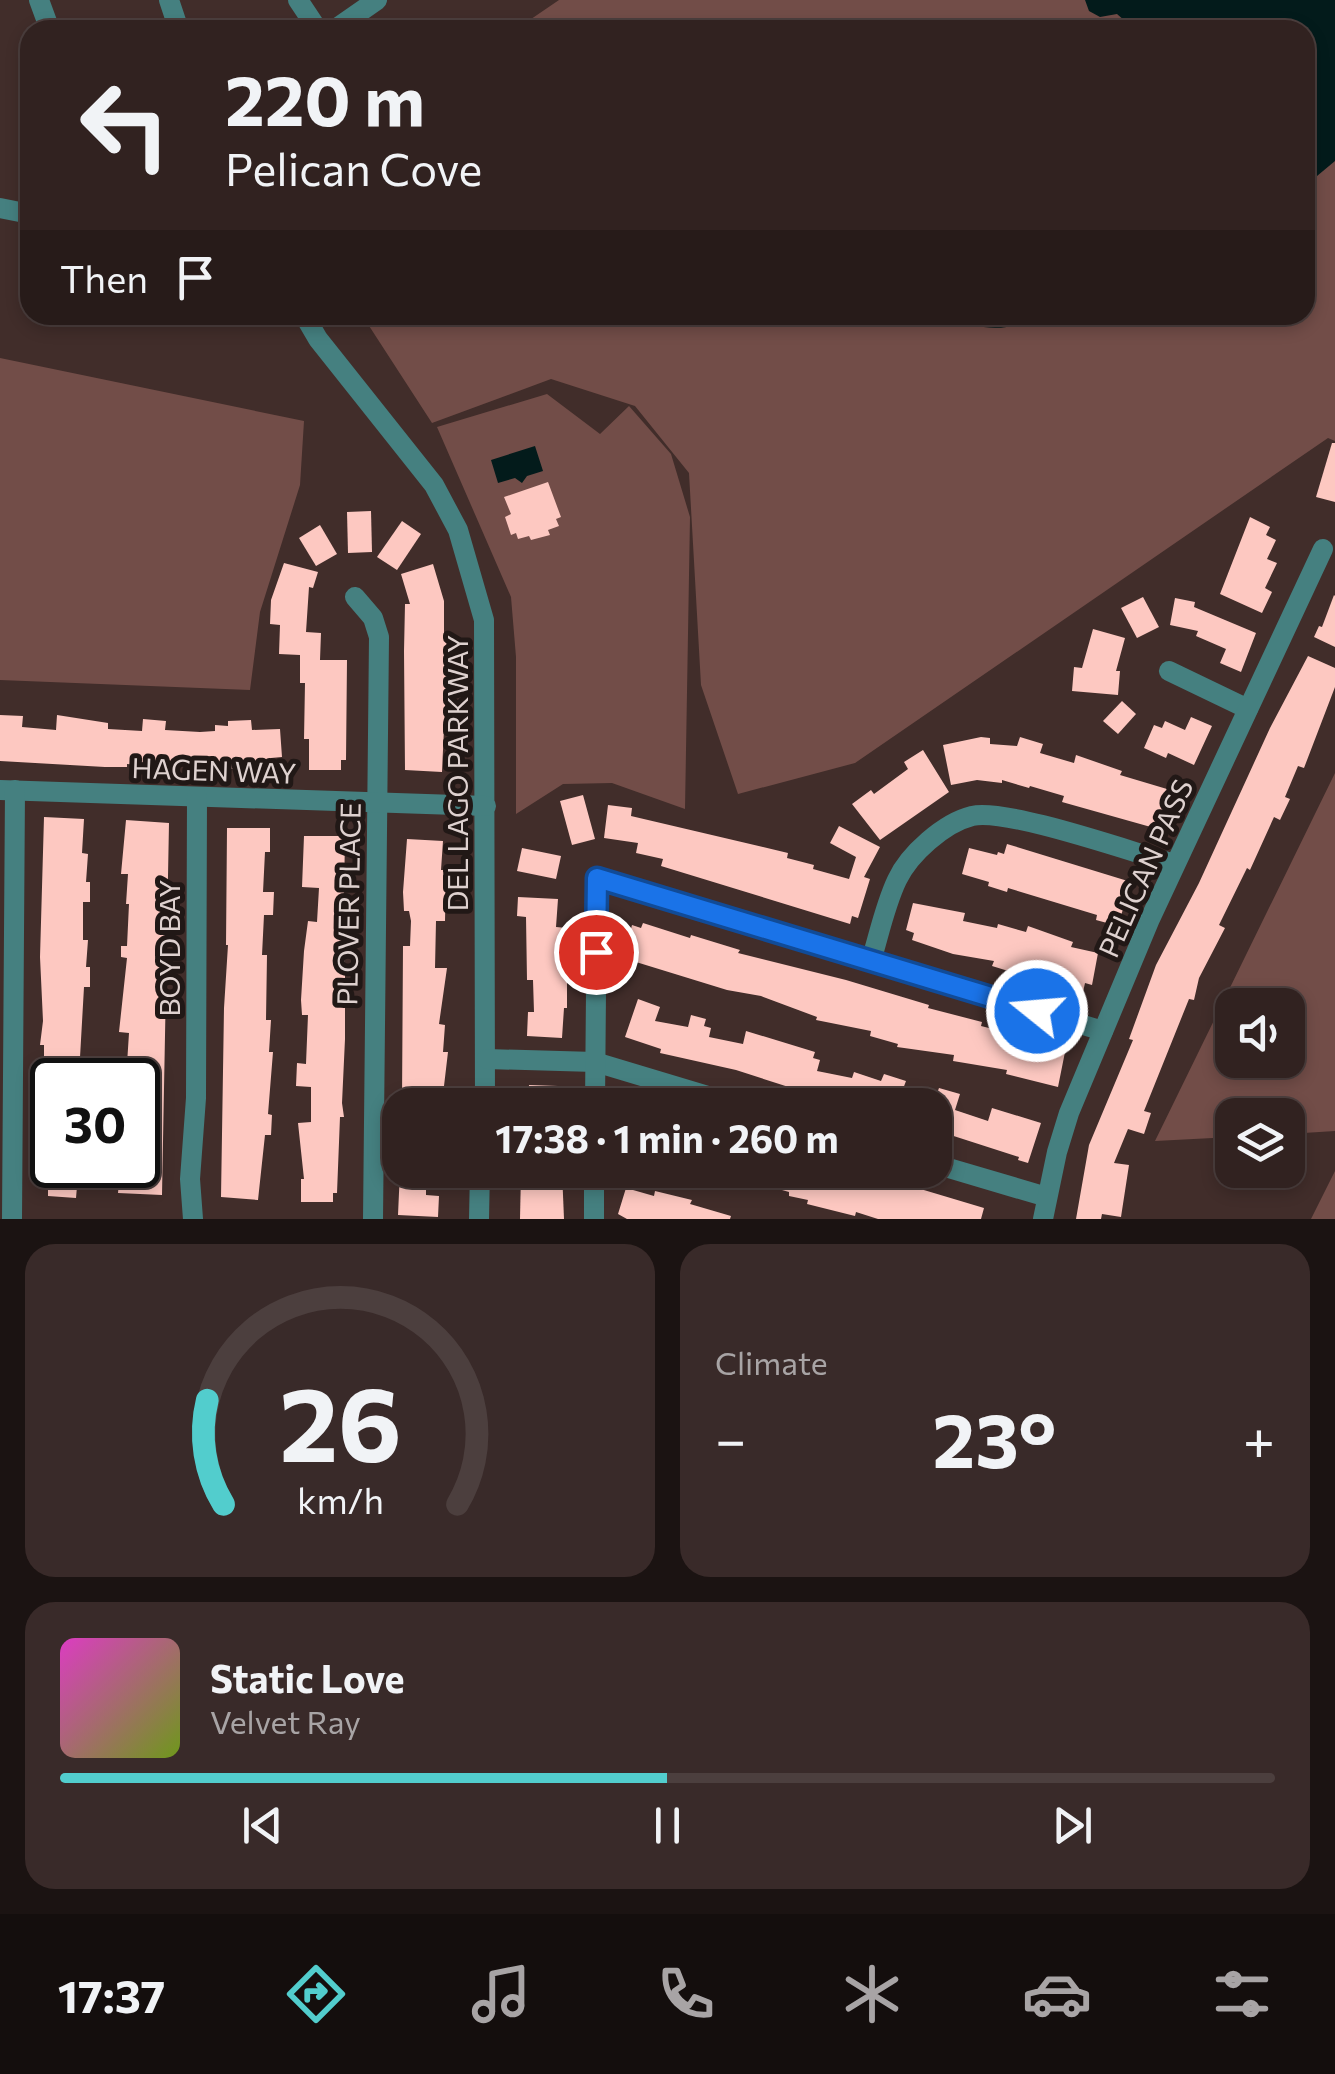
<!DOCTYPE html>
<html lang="en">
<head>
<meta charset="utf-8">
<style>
  :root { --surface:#312220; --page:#392a29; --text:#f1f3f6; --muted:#a8a4a5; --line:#4c3f3e; --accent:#52cdcd }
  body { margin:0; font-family:Commissioner,sans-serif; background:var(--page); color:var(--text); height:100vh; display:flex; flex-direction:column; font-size:38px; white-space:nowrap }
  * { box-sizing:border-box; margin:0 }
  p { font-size:32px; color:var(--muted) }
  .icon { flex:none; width:55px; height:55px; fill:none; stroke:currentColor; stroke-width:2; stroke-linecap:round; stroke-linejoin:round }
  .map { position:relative; height:1219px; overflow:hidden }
  .sheet { display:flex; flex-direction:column; gap:25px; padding:25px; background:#1b1312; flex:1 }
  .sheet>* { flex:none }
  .top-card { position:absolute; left:20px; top:20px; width:1295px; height:305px; border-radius:30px; box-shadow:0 5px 15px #0003,0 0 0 2px var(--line); background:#312220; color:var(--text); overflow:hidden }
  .fabs { position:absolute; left:1215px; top:988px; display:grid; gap:20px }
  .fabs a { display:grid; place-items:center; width:90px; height:90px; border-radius:20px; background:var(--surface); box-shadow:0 5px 15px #0003,0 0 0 2px var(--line); font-size:50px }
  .speed { position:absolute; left:30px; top:1058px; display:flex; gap:20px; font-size:50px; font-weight:700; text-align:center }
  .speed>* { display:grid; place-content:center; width:130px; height:130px; border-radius:50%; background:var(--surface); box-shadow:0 5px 15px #0003,0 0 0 2px var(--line); line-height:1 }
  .speed .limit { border:5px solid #111; border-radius:15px; background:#fff; color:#111 }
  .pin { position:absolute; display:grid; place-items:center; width:85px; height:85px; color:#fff; margin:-42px; border:5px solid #fff; border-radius:50%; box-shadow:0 2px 10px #0007 }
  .me { position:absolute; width:110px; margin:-55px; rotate:287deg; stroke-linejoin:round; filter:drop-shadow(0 0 8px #0008) }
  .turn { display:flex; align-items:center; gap:35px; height:210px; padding:0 40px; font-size:45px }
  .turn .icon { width:130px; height:130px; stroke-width:2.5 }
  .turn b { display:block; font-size:70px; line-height:85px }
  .then { display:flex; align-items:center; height:95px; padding:0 40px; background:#0003; gap:20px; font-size:38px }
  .big { font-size:75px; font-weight:700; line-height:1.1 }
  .sheet .tile { flex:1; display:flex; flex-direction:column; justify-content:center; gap:15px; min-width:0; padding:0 35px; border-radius:30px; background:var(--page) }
  .sheet .dial { align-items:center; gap:0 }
  .dial svg { height:260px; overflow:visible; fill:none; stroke:var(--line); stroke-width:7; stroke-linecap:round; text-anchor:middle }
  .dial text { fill:var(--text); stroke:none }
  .song { display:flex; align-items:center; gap:30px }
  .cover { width:120px; height:120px; border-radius:15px; background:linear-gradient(135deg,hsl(310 70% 55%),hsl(80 70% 35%)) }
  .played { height:10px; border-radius:5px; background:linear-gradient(90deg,var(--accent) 50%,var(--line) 50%) }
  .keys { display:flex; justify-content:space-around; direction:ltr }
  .heat { display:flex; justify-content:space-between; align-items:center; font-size:55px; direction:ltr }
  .sheet .tiles { flex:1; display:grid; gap:25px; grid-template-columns:1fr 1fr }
  .tile:last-child { grid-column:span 2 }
  .trip { position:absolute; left:382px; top:1088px; width:570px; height:100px; border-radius:30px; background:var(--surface); box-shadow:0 5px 15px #0003,0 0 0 2px var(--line); font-weight:700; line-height:100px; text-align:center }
  .dock { display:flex; height:160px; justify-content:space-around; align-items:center; background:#140e0d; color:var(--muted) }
  .dock .icon { width:70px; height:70px }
  .dock .current { color:var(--accent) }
  .dock b { font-size:45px; color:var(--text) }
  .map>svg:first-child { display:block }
  .green { fill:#724d48; fill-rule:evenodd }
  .water { fill:#031b1b }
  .building { fill:#fdc8c1 }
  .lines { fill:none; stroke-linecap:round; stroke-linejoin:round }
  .minor { stroke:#458080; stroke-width:20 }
  .route-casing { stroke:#114b97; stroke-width:25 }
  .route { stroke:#1a73e8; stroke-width:18 }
  .labels { text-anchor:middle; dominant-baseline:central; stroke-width:10; stroke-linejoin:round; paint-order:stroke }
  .street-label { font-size:28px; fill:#ded1cf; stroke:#211816 }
</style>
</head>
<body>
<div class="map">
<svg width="1335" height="1219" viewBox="0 0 1335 1219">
  <rect width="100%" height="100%" fill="#412d2a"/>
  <g class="green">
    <polygon points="559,0 1335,0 1335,441 1328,438 855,763 738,794 701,685 689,473 635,406 551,379 432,423 362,315 1305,315 1305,30 515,30"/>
    <polygon points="0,358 304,421 300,485 260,612 250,690 0,680"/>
    <polygon points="547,394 600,434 629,406 671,454 690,517 685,809 612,783 563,784 516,814 516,657 511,597 437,427"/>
    <path d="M 1335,773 L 1335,1131 L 1288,1134 L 1288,1115 L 1232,1115 L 1232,1137 L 1155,1141 ZM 1232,1005 L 1288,1005 L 1288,1060 L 1232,1060 Z"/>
    <polygon points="1335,1171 1335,1219 1311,1219"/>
  </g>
  <g class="water">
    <polygon points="1085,0 1335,0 1335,161 1305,186 1305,30 1124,30 1125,21 1117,14 1100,17 1089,11"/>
    <path d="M 948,315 L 1039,315 C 1009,333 979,331 948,315 Z"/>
    <polygon points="535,446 543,471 527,476 522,483 515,478 498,483 491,460"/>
  </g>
  <g class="building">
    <polygon points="1332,443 1335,443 1335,502 1316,497"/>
    <polygon points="548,482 561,517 556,519 559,526 548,530 550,535 531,540 529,536 518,539 516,533 511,535 505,517 511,514 504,497"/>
    <polygon points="371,511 372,552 348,553 347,512"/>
    <polygon points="1250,517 1270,527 1266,535 1276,540 1267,559 1277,563 1265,588 1272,592 1262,613 1220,594"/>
    <polygon points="402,521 421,534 397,570 377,557"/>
    <polygon points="320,525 337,554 316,566 299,538"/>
    <polygon points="284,563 318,572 313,588 309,587 306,632 321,633 320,660 347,660 346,760 341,760 341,770 309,770 309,739 304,739 305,683 300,683 300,655 279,654 280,625 270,624 271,600"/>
    <polygon points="433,564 444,601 444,636 447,636 445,662 453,663 452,686 446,685 442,772 405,770 404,651 405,604 410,604 401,574"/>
    <polygon points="1334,595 1335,596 1335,647 1314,637 1319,626 1322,627"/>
    <polygon points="1143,597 1159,627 1137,638 1121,608"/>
    <polygon points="1175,598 1195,602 1194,607 1256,633 1241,672 1220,663 1226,649 1196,636 1198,631 1170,625"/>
    <polygon points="1093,629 1125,638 1116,671 1120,671 1118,695 1072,691 1074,667 1082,668"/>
    <polygon points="1308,656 1335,668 1335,687 1304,768 1298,766 1285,797 1290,799 1280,820 1274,817 1250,870 1247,868 1219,925 1225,928 1199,978 1194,1000 1189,999 1144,1111 1151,1113 1144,1134 1128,1129 1114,1163 1129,1165 1121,1217 1102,1214 1101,1219 1076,1219 1089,1145 1133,1040 1129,1039 1156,965 1199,883 1270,728"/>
    <polygon points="1122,701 1136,714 1118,734 1103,721"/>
    <polygon points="0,715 23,716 22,727 56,730 57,715 108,723 108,729 142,731 143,719 166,721 165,730 200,732 215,731 215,725 228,726 228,721 251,720 252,730 280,729 282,757 271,758 271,765 221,770 162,763 162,767 127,764 127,767 105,767 0,761"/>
    <polygon points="1191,717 1212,726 1194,765 1168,753 1166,758 1144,748 1154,725 1162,728 1165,721 1185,730"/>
    <polygon points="981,737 990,738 990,744 1017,746 1020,737 1043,744 1040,753 1074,763 1076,755 1122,771 1120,775 1177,792 1165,831 1062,802 1064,796 1030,786 1029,788 1002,780 1002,783 977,780 951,785 943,745"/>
    <polygon points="923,750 949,792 880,840 852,804 871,790 874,794 908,769 904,762"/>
    <polygon points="583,795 595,839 572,845 560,801"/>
    <polygon points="608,805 632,808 631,816 788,853 787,858 814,865 813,869 849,879 856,857 830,843 839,826 880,847 864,877 870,879 858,918 852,916 850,924 661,866 663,859 636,853 638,843 604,838"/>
    <polygon points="44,817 84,819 82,853 88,854 86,882 90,882 90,902 83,902 83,940 88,940 86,967 90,967 90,987 84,987 79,1075 44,1075 44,1045 40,1045 43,1021 40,957"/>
    <polygon points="126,820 169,823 162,1195 118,1193 120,1170 138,1171 138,1080 130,1080 130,1064 127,1064 129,1033 119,1032 127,958 121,957 121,946 127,946 129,904 126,904 128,874 121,874"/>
    <polygon points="227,828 270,828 270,852 265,852 263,892 274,892 273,915 264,915 262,955 267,955 266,1020 271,1020 269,1052 273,1052 268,1114 272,1115 271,1135 265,1135 258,1200 221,1197 224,1008 228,945 226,945"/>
    <polygon points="304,836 345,836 343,954 345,954 345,1039 342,1103 344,1117 340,1117 337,1193 333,1193 333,1202 301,1202 301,1179 304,1179 298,1123 311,1122 311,1087 296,1086 297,1063 306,1064 308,1015 302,1015 301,1000 304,951 308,921 317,922 319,888 302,887"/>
    <polygon points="407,839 443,841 441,870 446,870 445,921 436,921 435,968 447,968 439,1024 445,1025 443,1052 448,1052 442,1103 402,1101 403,946 410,946 411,921 409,911 404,911 403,892"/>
    <polygon points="1007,844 1131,882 1118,926 1096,920 1097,915 1008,888 1007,892 988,886 989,882 962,874 969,848 997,855 998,852 1004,854"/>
    <polygon points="522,848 561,856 556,879 517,871"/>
    <polygon points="518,897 558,899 556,927 567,928 567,1008 564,1008 562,1038 527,1036 528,1012 534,1012 533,980 527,980 526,917 517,916"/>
    <polygon points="913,903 965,913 963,921 997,928 998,924 1026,932 1028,926 1073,942 1071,947 1098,953 1092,985 1085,983 1083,992 1070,990 992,966 994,961 953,954 912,940 914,933 906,930"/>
    <polygon points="643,923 690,938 691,935 740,950 738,953 846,980 929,1005 928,1008 982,1022 981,1026 1058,1045 1057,1050 1065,1052 1058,1087 1006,1074 1007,1070 953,1061 954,1055 897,1047 898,1044 870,1036 871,1031 816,1020 817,1017 761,996 727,990 623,958 632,925 641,928"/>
    <polygon points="638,999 660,1007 655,1021 688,1027 691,1015 706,1019 704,1026 711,1028 709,1037 743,1044 746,1031 815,1052 813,1058 820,1060 817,1071 852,1078 854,1072 881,1081 884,1074 906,1081 903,1089 936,1096 939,1088 960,1094 955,1110 988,1121 992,1108 1041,1123 1028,1163 1018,1160 1019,1157 935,1130 935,1105 842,1105 797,1094 798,1090 736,1070 660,1053 661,1049 625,1037"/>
    <polygon points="42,1080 52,1081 52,1103 40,1102"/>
    <polygon points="529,1085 558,1086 558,1105 528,1105"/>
    <polygon points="44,1137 52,1137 52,1173 78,1175 76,1198 48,1196 48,1187 40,1187 40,1150 43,1150"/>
    <polygon points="400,1170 426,1170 426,1195 439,1196 438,1217 398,1215"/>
    <polygon points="786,1170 857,1170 984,1208 981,1219 878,1219 856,1212 855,1216 807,1204 808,1200 789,1196 789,1192 782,1190"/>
    <polygon points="562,1171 564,1219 520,1219 521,1172"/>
    <polygon points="626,1188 654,1196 655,1191 692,1200 690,1204 731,1216 730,1219 627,1219 618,1214"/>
  </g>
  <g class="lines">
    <g class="minor">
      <polyline points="39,0 50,30"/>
      <polyline points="169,0 179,30"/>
      <polyline points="298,0 318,30"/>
      <polyline points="334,30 377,0"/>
      <polyline points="0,208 30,214"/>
      <polyline points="304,315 318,339 434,485 458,530 484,620 485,1105"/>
      <polyline points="355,597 373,618 379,637 373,1219"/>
      <polyline points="1169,671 1248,709"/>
      <polyline points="0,790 486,806"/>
      <path d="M 871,961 C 879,935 885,905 897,880 C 909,854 944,823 972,816 C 1008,808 1134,853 1175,864"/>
      <polyline points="487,1059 595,1062 738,1105"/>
      <polyline points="595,1105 597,878 1103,1031"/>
      <polyline points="935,1164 1047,1197"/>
      <polyline points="12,1219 15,790"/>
      <polyline points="193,1219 190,1179 196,1098 197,797"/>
      <polyline points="479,1219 480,1170"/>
      <polyline points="594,1219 594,1170"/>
      <polyline points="1043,1219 1057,1152 1069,1113 1150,919 1323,549"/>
    </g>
  </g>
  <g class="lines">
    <defs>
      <polyline id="route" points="596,952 597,878 1037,1011"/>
    </defs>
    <use href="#route" class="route-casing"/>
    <use href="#route" class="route"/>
  </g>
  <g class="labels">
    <g class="street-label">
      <text transform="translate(214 770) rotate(2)">HAGEN WAY</text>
      <text transform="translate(457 773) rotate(-90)">DEL LAGO PARKWAY</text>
      <text transform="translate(1145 868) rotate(-66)">PELICAN PASS</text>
      <text transform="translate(348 904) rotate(-89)">PLOVER PLACE</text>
      <text transform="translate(169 948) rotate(-90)">BOYD BAY</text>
    </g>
  </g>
</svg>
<div class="fabs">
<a><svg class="icon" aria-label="sound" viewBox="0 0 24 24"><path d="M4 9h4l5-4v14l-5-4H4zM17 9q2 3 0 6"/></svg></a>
<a><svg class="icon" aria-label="layers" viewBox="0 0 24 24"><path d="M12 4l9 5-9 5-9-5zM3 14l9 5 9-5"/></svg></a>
</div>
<div class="speed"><div class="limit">30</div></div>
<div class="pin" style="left:596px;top:952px;background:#d93025"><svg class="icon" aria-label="arrive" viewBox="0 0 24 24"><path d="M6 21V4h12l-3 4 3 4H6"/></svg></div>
<svg class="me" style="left:1037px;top:1011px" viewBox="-20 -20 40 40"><circle r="17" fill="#1a73e8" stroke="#fff" stroke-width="3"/><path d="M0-11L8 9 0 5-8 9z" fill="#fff"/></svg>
<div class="trip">17:38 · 1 min · 260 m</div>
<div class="top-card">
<div class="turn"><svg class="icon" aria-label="left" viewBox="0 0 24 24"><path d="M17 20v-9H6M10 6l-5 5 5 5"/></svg><div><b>220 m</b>Pelican Cove</div></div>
<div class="then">Then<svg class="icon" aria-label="arrive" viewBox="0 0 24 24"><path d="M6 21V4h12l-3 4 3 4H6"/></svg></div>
</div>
</div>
<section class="sheet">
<div class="tiles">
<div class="tile dial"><svg viewBox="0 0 100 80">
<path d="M14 69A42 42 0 1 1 86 69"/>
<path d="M14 69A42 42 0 0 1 9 37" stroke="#52cdcd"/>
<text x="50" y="56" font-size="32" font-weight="700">26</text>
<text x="50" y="72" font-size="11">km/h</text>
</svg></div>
<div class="tile"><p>Climate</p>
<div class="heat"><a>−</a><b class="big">23°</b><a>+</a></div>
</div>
<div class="tile">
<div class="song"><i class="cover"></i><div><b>Static Love</b><p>Velvet Ray</p></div></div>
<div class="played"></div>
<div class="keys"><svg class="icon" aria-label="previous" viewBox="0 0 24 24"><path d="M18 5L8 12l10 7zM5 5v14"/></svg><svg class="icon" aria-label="pause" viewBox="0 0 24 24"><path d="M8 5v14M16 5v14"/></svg><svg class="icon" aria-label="next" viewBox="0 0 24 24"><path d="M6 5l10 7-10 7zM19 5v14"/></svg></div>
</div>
</div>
</section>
<nav class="dock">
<b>17:37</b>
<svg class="icon current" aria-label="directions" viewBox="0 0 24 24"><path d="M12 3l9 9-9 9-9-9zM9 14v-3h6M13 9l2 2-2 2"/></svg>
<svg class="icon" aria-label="music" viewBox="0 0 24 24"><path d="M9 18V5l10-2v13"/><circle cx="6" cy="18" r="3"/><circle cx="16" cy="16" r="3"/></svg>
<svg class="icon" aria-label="phone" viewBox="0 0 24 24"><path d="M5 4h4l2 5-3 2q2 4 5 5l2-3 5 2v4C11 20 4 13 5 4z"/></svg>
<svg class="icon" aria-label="climate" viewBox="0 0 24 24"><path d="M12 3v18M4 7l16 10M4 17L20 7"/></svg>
<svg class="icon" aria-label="car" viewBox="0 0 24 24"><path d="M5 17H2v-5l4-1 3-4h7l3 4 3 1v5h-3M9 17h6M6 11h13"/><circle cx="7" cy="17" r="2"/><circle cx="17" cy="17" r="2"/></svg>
<svg class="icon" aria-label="filters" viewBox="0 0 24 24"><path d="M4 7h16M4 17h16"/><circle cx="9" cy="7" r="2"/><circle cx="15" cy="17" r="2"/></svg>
</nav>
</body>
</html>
